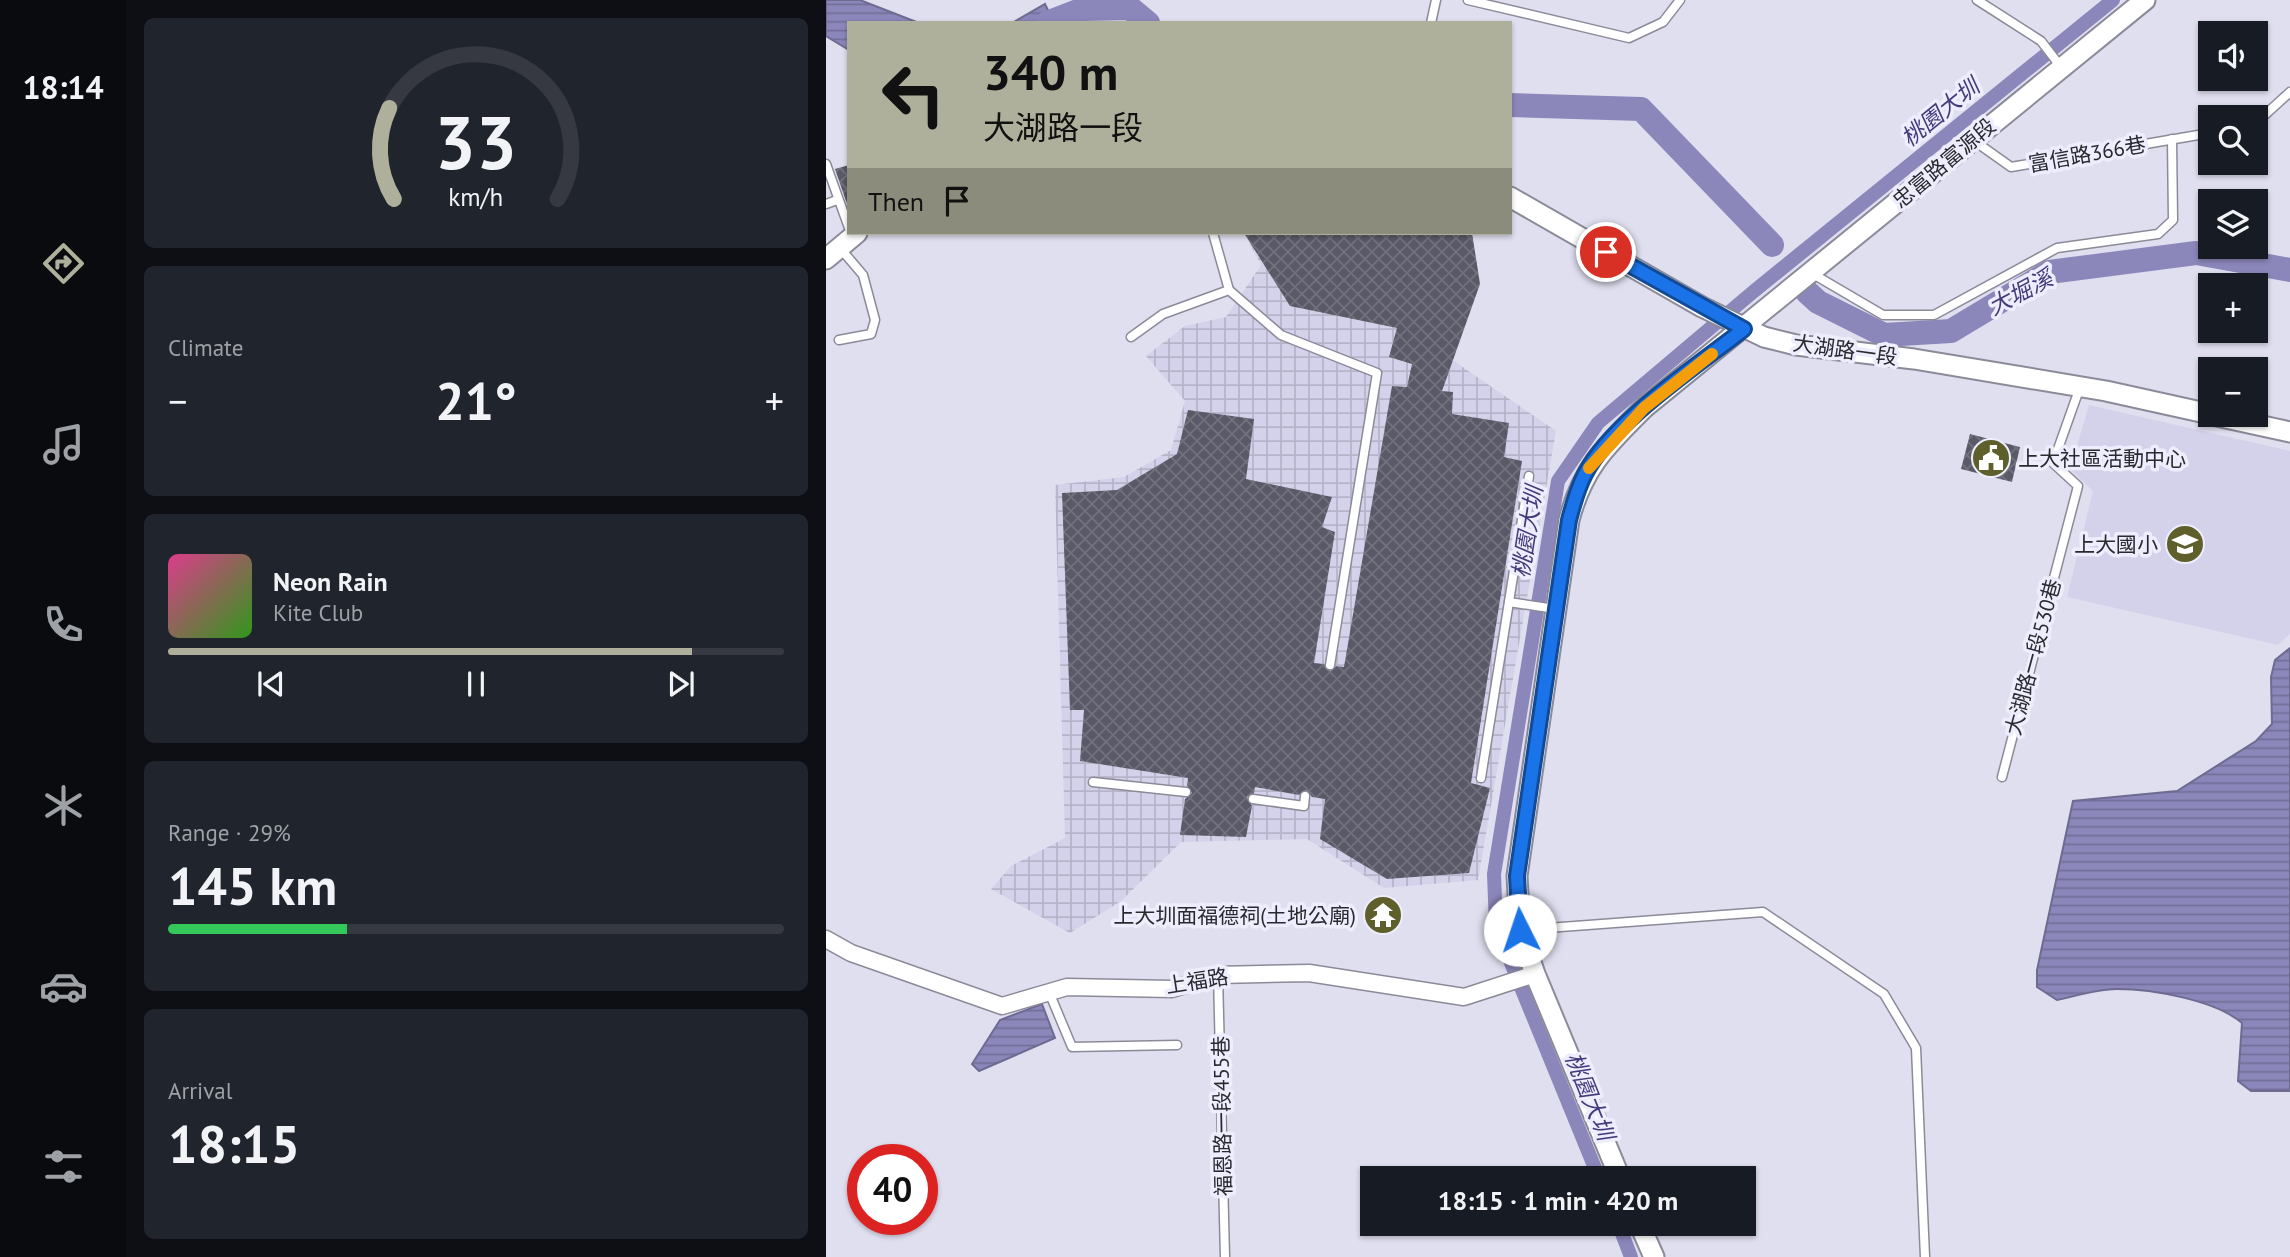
<!DOCTYPE html>
<html lang="en">
<head>
<meta charset="utf-8">
<style>
  :root { --surface:#171b24; --page:#20242c; --text:#f1f3f6; --muted:#9ea1a6; --line:#363941; --accent:#afb09b }
  body { margin:0; font-family:"PT Sans","Noto Sans TC",sans-serif; background:var(--page); color:var(--text); height:100vh; display:flex; flex-direction:column; font-size:26px; white-space:nowrap }
  * { box-sizing:border-box; margin:0 }
  p { font-size:23px; color:var(--muted) }
  .icon { flex:none; width:38px; height:38px; fill:none; stroke:currentColor; stroke-width:2; stroke-linecap:round; stroke-linejoin:round }
  .map { position:relative; flex:1; overflow:hidden }
  .side { display:flex; flex-direction:column; gap:18px; padding:18px; background:#0d0f14; width:700px }
  .side>* { flex:none }
  .hud { position:absolute; left:21px; top:21px; width:665px; height:214px; border-radius:0px; box-shadow:0 2px 5px #0004; background:#afb09b; color:#111; overflow:hidden }
  .controls { position:absolute; left:1372px; top:21px; display:grid; gap:14px }
  .controls a { display:grid; place-items:center; width:70px; height:70px; border-radius:0px; background:var(--surface); box-shadow:0 2px 5px #0004; font-size:35px }
  .speed { position:absolute; left:21px; top:1144px; display:flex; gap:14px; font-size:35px; font-weight:700; text-align:center }
  .speed>* { display:grid; place-content:center; width:91px; height:91px; border-radius:50%; background:var(--surface); box-shadow:0 2px 5px #0004; line-height:1 }
  .speed .limit { border:10px solid #d22; background:#fff; color:#111 }
  .pin { position:absolute; display:grid; place-items:center; width:60px; height:60px; color:#fff; margin:-30px; border:4px solid #fff; border-radius:50%; box-shadow:0 2px 7px #0007 }
  .me { position:absolute; width:77px; margin:-38px; rotate:356deg; stroke-linejoin:round; filter:drop-shadow(0 0 5px #0008) }
  .turn { display:flex; align-items:center; gap:24px; height:147px; padding:0 21px; font-size:32px }
  .turn .icon { width:91px; height:91px; stroke-width:2.5 }
  .turn b { display:block; font-size:49px; line-height:60px }
  .then { display:flex; align-items:center; height:66px; padding:0 21px; background:#0003; gap:14px; font-size:26px }
  .big { font-size:52px; font-weight:700; line-height:1.1 }
  .side .card { flex:1; display:flex; flex-direction:column; justify-content:center; gap:10px; min-width:0; padding:0 24px; border-radius:10px; background:var(--page) }
  .side .dial { align-items:center; gap:0 }
  .dial svg { height:182px; overflow:visible; fill:none; stroke:var(--line); stroke-width:7; stroke-linecap:round; text-anchor:middle }
  .dial text { fill:var(--text); stroke:none }
  .song { display:flex; align-items:center; gap:21px }
  .cover { width:84px; height:84px; border-radius:10px; background:linear-gradient(135deg,hsl(330 70% 55%),hsl(110 70% 35%)) }
  .played { height:7px; border-radius:4px; background:linear-gradient(90deg,var(--accent) 85%,var(--line) 85%) }
  .keys { display:flex; justify-content:space-around; direction:ltr }
  .heat { display:flex; justify-content:space-between; align-items:center; font-size:38px; direction:ltr }
  .charge { height:10px; border-radius:5px; background:linear-gradient(90deg,#34c759 29%,var(--line) 0) }
  .trip { position:absolute; left:534px; top:1166px; width:396px; height:70px; border-radius:0px; background:var(--surface); box-shadow:0 2px 5px #0004; font-weight:700; line-height:70px; text-align:center }
  main { display:flex; flex:1; min-height:0 }
  .dock { display:flex; flex-direction:column; width:126px; justify-content:space-around; align-items:center; background:#090b0e; color:var(--muted) }
  .dock .icon { width:49px; height:49px }
  .dock .active { color:var(--accent) }
  .dock b { font-size:32px; color:var(--text) }
  .map>svg:first-child { display:block }
  .built { fill:#d4d2ea }
  .industrial { fill:url(#industrial-grid) }
  .water { fill:url(#water-rules); stroke:#6e6b91; stroke-width:2 }
  .lines { fill:none; stroke-linecap:round; stroke-linejoin:round }
  .canal { stroke:#8c87bb; stroke-width:14 }
  .river { stroke:#8c87bb; stroke-width:24 }
  .building { fill:url(#building-cross-hatch) }
  .service-casing { stroke:#8b8a99; stroke-width:11 }
  .minor-casing { stroke:#8b8a99; stroke-width:19 }
  .tertiary-casing { stroke:#8b8a99; stroke-width:23 }
  .service { stroke:#fff; stroke-width:8 }
  .minor { stroke:#fff; stroke-width:16 }
  .tertiary { stroke:#fff; stroke-width:19 }
  .route-casing { stroke:#114b97; stroke-width:18 }
  .route { stroke:#1a73e8; stroke-width:12 }
  .slow { stroke:#f59e0b; stroke-width:12 }
  .labels { text-anchor:middle; dominant-baseline:central; stroke-width:7; stroke-linejoin:round; paint-order:stroke }
  .street-label { font-size:21px; fill:#29292f; stroke:#ededfd }
  .poi-label { font-size:21px; fill:#29292f; stroke:#ededfd; text-anchor:end }
  .water-label { font-size:23px; font-style:italic; fill:#453a7b; stroke:#ededfd }
</style>
</head>
<body>
<main>
<nav class="dock">
<b>18:14</b>
<svg class="icon active" aria-label="directions" viewBox="0 0 24 24"><path d="M12 3l9 9-9 9-9-9zM9 14v-3h6M13 9l2 2-2 2"/></svg>
<svg class="icon" aria-label="music" viewBox="0 0 24 24"><path d="M9 18V5l10-2v13"/><circle cx="6" cy="18" r="3"/><circle cx="16" cy="16" r="3"/></svg>
<svg class="icon" aria-label="phone" viewBox="0 0 24 24"><path d="M5 4h4l2 5-3 2q2 4 5 5l2-3 5 2v4C11 20 4 13 5 4z"/></svg>
<svg class="icon" aria-label="climate" viewBox="0 0 24 24"><path d="M12 3v18M4 7l16 10M4 17L20 7"/></svg>
<svg class="icon" aria-label="car" viewBox="0 0 24 24"><path d="M5 17H2v-5l4-1 3-4h7l3 4 3 1v5h-3M9 17h6M6 11h13"/><circle cx="7" cy="17" r="2"/><circle cx="17" cy="17" r="2"/></svg>
<svg class="icon" aria-label="filters" viewBox="0 0 24 24"><path d="M4 7h16M4 17h16"/><circle cx="9" cy="7" r="2"/><circle cx="15" cy="17" r="2"/></svg>
</nav>
<section class="side">
<div class="card dial"><svg viewBox="0 0 100 80">
<path d="M14 69A42 42 0 1 1 86 69"/>
<path d="M14 69A42 42 0 0 1 12 29" stroke="#afb09b"/>
<text x="50" y="56" font-size="32" font-weight="700">33</text>
<text x="50" y="72" font-size="11">km/h</text>
</svg></div>
<div class="card"><p>Climate</p>
<div class="heat"><a>−</a><b class="big">21°</b><a>+</a></div>
</div>
<div class="card">
<div class="song"><i class="cover"></i><div><b>Neon Rain</b><p>Kite Club</p></div></div>
<div class="played"></div>
<div class="keys"><svg class="icon" aria-label="previous" viewBox="0 0 24 24"><path d="M18 5L8 12l10 7zM5 5v14"/></svg><svg class="icon" aria-label="pause" viewBox="0 0 24 24"><path d="M8 5v14M16 5v14"/></svg><svg class="icon" aria-label="next" viewBox="0 0 24 24"><path d="M6 5l10 7-10 7zM19 5v14"/></svg></div>
</div>
<div class="card"><p>Range · 29%</p><b class="big">145 km</b><div class="charge"></div></div>
<div class="card"><p>Arrival</p><b class="big">18:15</b></div>
</section>
<div class="map">
<svg width="1464" height="1257" viewBox="0 0 1464 1257">
  <defs>
    <pattern id="industrial-grid" width="8" height="8" patternUnits="userSpaceOnUse" patternTransform="scale(1.75)"><rect width="8" height="8" fill="#d4d2ea"/><path d="M0 4h8M4 0v8" fill="none" stroke="#b6b4c9"/></pattern>
    <pattern id="water-rules" width="6" height="5" patternUnits="userSpaceOnUse" patternTransform="scale(1.75)"><rect width="6" height="5" fill="#8c87bb"/><path d="M0 2.5h6" fill="none" stroke="#726e98"/></pattern>
    <pattern id="building-cross-hatch" width="8" height="8" patternUnits="userSpaceOnUse" patternTransform="scale(1.75)"><rect width="8" height="8" fill="#595967"/><path d="M0 0l8 8M0 8l8-8" fill="none" stroke="#72727e"/></pattern>
  </defs>
  <rect width="100%" height="100%" fill="#e0dff0"/>
  <polygon class="built" points="1263,405 1464,451 1464,634 1452,645 1241,597 1267,491 1244,469"/>
  <polygon class="industrial" points="418,233 646,233 654,284 625,359 730,431 652,880 558,888 481,839 355,842 295,901 244,933 165,889 185,866 239,838 229,485 298,477 345,450 359,401 320,356 359,326 400,317 435,265"/>
  <g class="water">
    <polygon points="0,0 34,0 93,23 23,23 23,50 0,36"/>
    <polygon points="219,4 228,23 186,23"/>
    <path d="M 1464,648 L 1464,1091 L 1425,1091 L 1412,1081 L 1416,1023 C 1389,1000 1326,989 1291,989 C 1272,989 1250,996 1231,1000 L 1211,987 L 1211,970 L 1247,801 L 1351,791 L 1430,741 L 1446,724 L 1445,677 L 1449,660 Z"/>
    <polygon points="216,1004 229,1038 153,1071 146,1064 174,1020"/>
  </g>
  <g class="lines">
    <g class="canal">
      <polyline points="773,1178 670,926 668,874 732,481 772,423 927,292 1287,0"/>
      <polyline points="792,1223 805,1257"/>
    </g>
    <g class="river">
      <polyline points="221,23 257,9 304,8 322,23"/>
      <polyline points="684,105 815,109 946,245"/>
      <polyline points="981,292 992,302 1058,335 1125,331 1223,272 1370,253 1464,270"/>
    </g>
  </g>
  <g class="building">
    <polygon points="23,165 23,204 21,204 9,169"/>
    <polygon points="418,233 646,233 654,284 616,391 627,392 626,414 683,423 678,457 696,461 645,783 664,788 643,873 561,879 494,839 499,799 486,797 480,790 473,795 429,787 428,793 421,797 426,806 420,837 354,835 359,799 366,793 361,786 362,778 254,761 258,710 244,710 236,493 291,490 351,454 362,410 428,419 420,479 506,497 496,527 509,532 488,663 498,664 504,671 510,666 518,667 566,386 581,387 586,364 563,357 571,328 464,306"/>
    <polygon points="1144,434 1194,447 1186,482 1135,469"/>
    <polygon points="551,902 571,918 563,929 543,912"/>
  </g>
  <g class="lines">
    <defs>
      <g id="service">
        <polyline points="642,0 803,38 837,22 854,0"/>
        <polyline points="1151,0 1215,41 1235,67"/>
        <polyline points="605,23 610,0"/>
        <polyline points="1430,123 1464,92"/>
        <polyline points="1147,140 1185,167 1384,133"/>
        <polyline points="0,164 23,228"/>
        <polyline points="0,204 11,200"/>
        <polyline points="987,274 1057,315 1108,315 1231,248 1332,234 1347,220 1346,139"/>
        <polyline points="403,290 455,335 551,373 504,665"/>
        <polyline points="305,337 337,314 403,290 387,233"/>
        <polyline points="13,340 45,334 49,320 37,275 14,248"/>
        <polyline points="683,602 729,609"/>
        <polyline points="1176,777 1252,486 1227,463 1254,387"/>
        <polyline points="655,778 703,476"/>
        <polyline points="267,782 360,792"/>
        <polyline points="427,799 478,806 479,796"/>
        <polyline points="694,930 937,912 1058,994 1090,1048 1099,1257"/>
        <polyline points="392,975 399,1257"/>
        <polyline points="223,992 246,1047 351,1045"/>
      </g>
      <polyline id="minor" points="0,939 25,953 176,1006 241,987 346,989 392,975 483,973 638,997 709,974"/>
      <g id="tertiary">
        <polyline points="684,197 876,307 938,337 970,345 1088,359 1280,391 1384,414"/>
        <polyline points="0,259 31,233"/>
        <polyline points="1386,415 1464,432"/>
        <path d="M 794,1178 L 709,974 L 694,930 L 691,876 L 743,520 C 757,467 780,446 818,408 L 1319,0"/>
        <polyline points="813,1223 828,1257"/>
      </g>
    </defs>
    <use href="#service" class="service-casing"/>
    <use href="#minor" class="minor-casing"/>
    <use href="#tertiary" class="tertiary-casing"/>
    <use href="#service" class="service"/>
    <use href="#minor" class="minor"/>
    <use href="#tertiary" class="tertiary"/>
  </g>
  <g class="lines">
    <defs>
      <path id="route" d="M 694,930 L 691,876 L 743,520 C 747,505 751,489 759,474 C 786,422 871,366 918,329 L 780,252"/>
    </defs>
    <use href="#route" class="route-casing"/>
    <use href="#route" class="route"/>
    <polyline class="slow" points="763,468 818,408 886,354"/>
  </g>
  <defs>
    <symbol id="civic-disc" viewBox="-11 -11 22 22"><circle r="9.5" fill="#5f5f2c" stroke="#ededfd"/><path d="M-.6-6.5H3V-4.5H.6V-3L4-1V1h2V6H-6V1h2V-1L-.6-3ZM-1.2 2.5V6h2.4V2.5Z" fill="#fff"/></symbol>
    <symbol id="school-disc" viewBox="-11 -11 22 22"><circle r="9.5" fill="#5f5f2c" stroke="#ededfd"/><path d="M0-5L7-2L0 1L-7-2ZM-4 1L0 2.5L4 1V4Q0 6-4 4Z" fill="#fff"/></symbol>
    <symbol id="temple-disc" viewBox="-11 -11 22 22"><circle r="9.5" fill="#5f5f2c" stroke="#ededfd"/><path d="M0-6L5-2H3V0L6.5 2.5H4V6H1.5V3h-3V6H-4V2.5H-6.5L-3 0V-2H-5Z" fill="#fff"/></symbol>
  </defs>
  <g fill-rule="evenodd">
    <use href="#civic-disc" x="1143" y="436" width="44" height="44"/>
    <use href="#school-disc" x="1337" y="522" width="44" height="44"/>
    <use href="#temple-disc" x="535" y="893" width="44" height="44"/>
  </g>
  <g class="labels">
    <g class="street-label">
      <text transform="translate(1261 154) rotate(-10)">富信路366巷</text>
      <text transform="translate(1118 163) rotate(-40)">忠富路富源段</text>
      <text transform="translate(1019 350) rotate(8)">大湖路一段</text>
      <text transform="translate(1207 657) rotate(-75)">大湖路一段530巷</text>
      <text transform="translate(371 981) rotate(-9)">上福路</text>
      <text transform="translate(396 1116) rotate(-91)">福恩路一段455巷</text>
    </g>
    <g class="poi-label">
      <text x="1192" y="458" text-anchor="start">上大社區活動中心</text>
      <text x="1332" y="544">上大國小</text>
      <text x="530" y="915">上大圳面福德祠(土地公廟)</text>
    </g>
    <g class="water-label">
      <text transform="translate(1114 112) rotate(-39)">桃園大圳</text>
      <text transform="translate(1194 292) rotate(-28)">大堀溪</text>
      <text transform="translate(701 532) rotate(-81)">桃園大圳</text>
      <text transform="translate(764 1096) rotate(68)">桃園大圳</text>
    </g>
  </g>
</svg>
<div class="controls">
<a><svg class="icon" aria-label="sound" viewBox="0 0 24 24"><path d="M4 9h4l5-4v14l-5-4H4zM17 9q2 3 0 6"/></svg></a>
<a><svg class="icon" aria-label="search" viewBox="0 0 24 24"><circle cx="10" cy="10" r="6"/><path d="M15 15l6 6"/></svg></a>
<a><svg class="icon" aria-label="layers" viewBox="0 0 24 24"><path d="M12 4l9 5-9 5-9-5zM3 14l9 5 9-5"/></svg></a>
<a>+</a>
<a>−</a>
</div>
<div class="speed"><div class="limit">40</div></div>
<div class="pin" style="left:780px;top:252px;background:#d93025"><svg class="icon" aria-label="arrive" viewBox="0 0 24 24"><path d="M6 21V4h12l-3 4 3 4H6"/></svg></div>
<svg class="me" style="left:694px;top:930px" viewBox="-20 -20 40 40"><circle r="19" fill="#fff"/><path d="M0-13L10 11 0 6-10 11z" fill="#1a73e8"/></svg>
<div class="trip">18:15 · 1 min · 420 m</div>
<div class="hud">
<div class="turn"><svg class="icon" aria-label="left" viewBox="0 0 24 24"><path d="M17 20v-9H6M10 6l-5 5 5 5"/></svg><div><b>340 m</b>大湖路一段</div></div>
<div class="then">Then<svg class="icon" aria-label="arrive" viewBox="0 0 24 24"><path d="M6 21V4h12l-3 4 3 4H6"/></svg></div>
</div>
</div>
</main>
</body>
</html>
